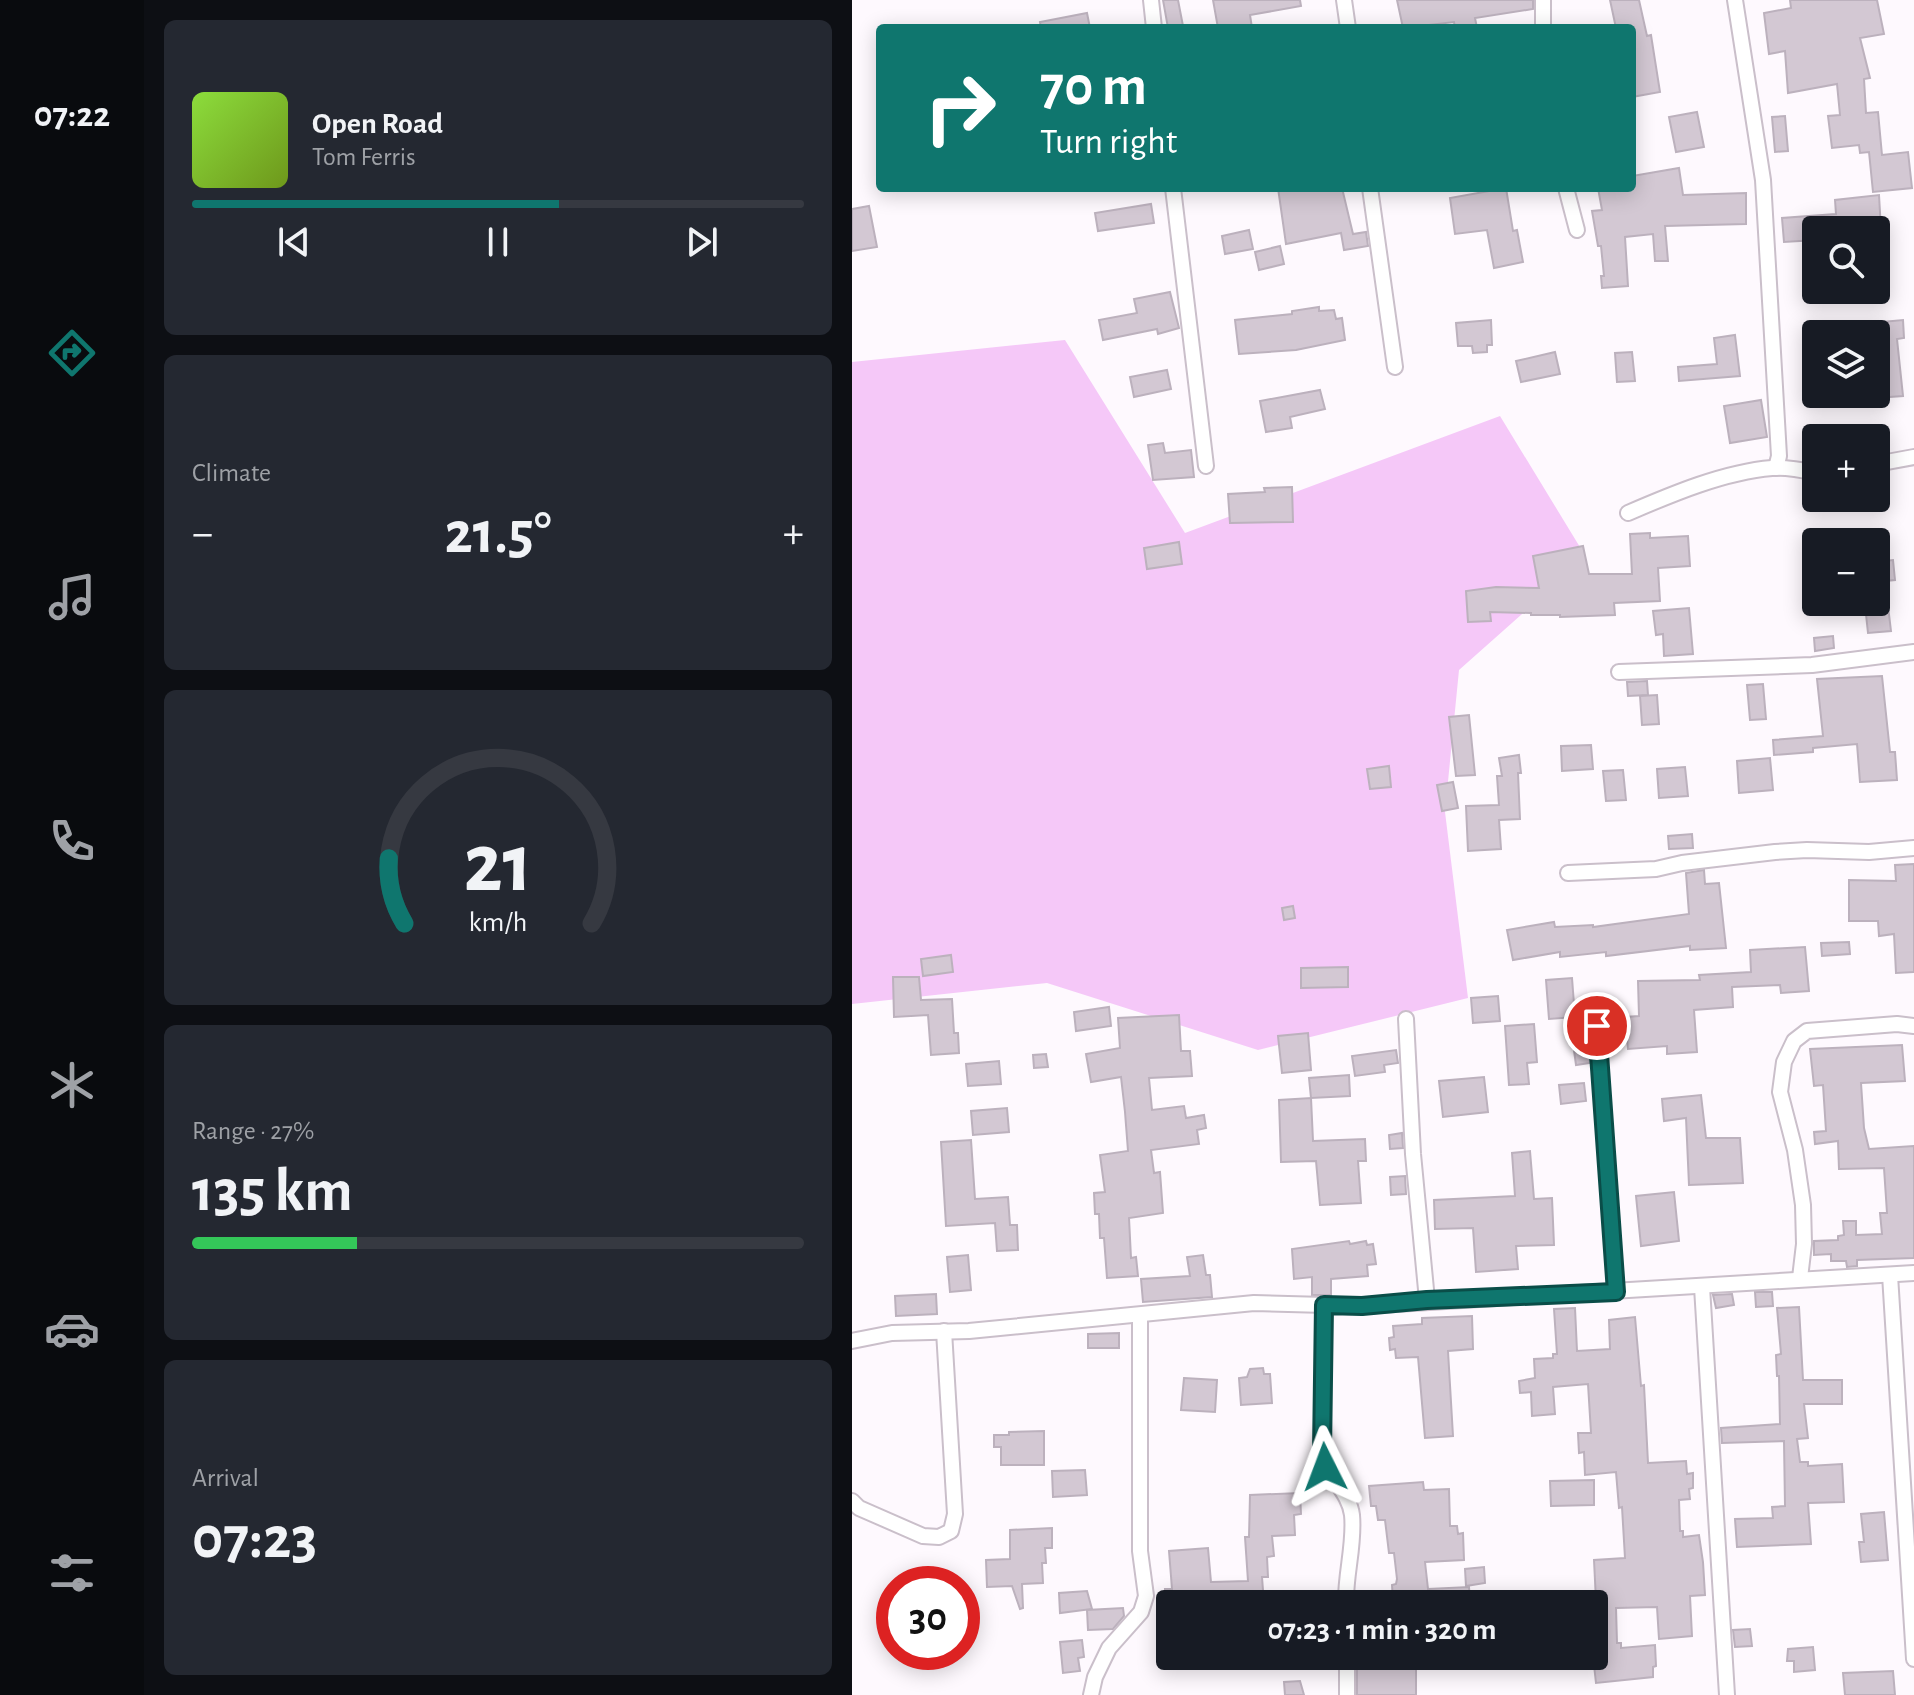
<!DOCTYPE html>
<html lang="en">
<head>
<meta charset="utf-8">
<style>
  :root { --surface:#171b24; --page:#242831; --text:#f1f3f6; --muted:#9ea1a6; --line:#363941; --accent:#0f766e }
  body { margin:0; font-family:"Alegreya Sans",sans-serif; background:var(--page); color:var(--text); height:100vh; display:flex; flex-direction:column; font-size:30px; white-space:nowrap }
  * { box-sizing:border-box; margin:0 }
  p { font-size:26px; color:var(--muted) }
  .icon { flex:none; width:44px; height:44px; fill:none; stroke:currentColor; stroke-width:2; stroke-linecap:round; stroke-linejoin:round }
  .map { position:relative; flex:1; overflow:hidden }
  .side { display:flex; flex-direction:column; gap:20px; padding:20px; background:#0d0f14; width:708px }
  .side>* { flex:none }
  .hud { position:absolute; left:24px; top:24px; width:760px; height:168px; border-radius:8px; box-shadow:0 4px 20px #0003; background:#0f766e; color:#fff; overflow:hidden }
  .tools { position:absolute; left:950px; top:216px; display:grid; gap:16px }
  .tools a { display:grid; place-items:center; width:88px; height:88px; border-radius:8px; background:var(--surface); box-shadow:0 4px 20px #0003; font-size:40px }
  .speed { position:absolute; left:24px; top:1566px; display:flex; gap:16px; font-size:40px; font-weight:700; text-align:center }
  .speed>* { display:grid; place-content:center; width:104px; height:104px; border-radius:50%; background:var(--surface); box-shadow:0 4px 20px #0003; line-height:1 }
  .speed .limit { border:12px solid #d22; background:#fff; color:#111 }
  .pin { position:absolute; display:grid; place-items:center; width:68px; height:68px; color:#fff; margin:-34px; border:4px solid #fff; border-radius:50%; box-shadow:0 2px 8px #0007 }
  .me { position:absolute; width:88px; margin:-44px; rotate:357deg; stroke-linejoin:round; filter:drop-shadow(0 0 6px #0008) }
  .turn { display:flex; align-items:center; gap:28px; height:168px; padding:0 32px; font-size:36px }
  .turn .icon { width:104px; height:104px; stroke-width:2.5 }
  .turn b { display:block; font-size:56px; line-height:68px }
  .big { font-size:60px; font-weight:600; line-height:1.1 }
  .side .widget { flex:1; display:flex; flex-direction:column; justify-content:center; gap:12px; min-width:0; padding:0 28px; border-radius:12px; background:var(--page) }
  .side .dial { align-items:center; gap:0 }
  .dial svg { height:208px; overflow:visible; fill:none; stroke:var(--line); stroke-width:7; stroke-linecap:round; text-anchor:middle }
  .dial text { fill:var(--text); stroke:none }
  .song { display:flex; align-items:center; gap:24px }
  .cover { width:96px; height:96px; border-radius:12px; background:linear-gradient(135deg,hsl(90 70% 55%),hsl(80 70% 35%)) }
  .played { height:8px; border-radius:4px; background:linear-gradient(90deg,var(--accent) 60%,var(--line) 60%) }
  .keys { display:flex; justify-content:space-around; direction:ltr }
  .heat { display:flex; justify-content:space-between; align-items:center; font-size:44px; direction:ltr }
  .charge { height:12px; border-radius:6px; background:linear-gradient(90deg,#34c759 27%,var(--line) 0) }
  .trip { position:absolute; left:304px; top:1590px; width:452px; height:80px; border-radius:8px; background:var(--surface); box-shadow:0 4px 20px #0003; font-weight:600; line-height:80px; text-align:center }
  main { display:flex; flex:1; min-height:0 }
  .tab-bar { display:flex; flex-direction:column; width:144px; justify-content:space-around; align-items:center; background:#090b0e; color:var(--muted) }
  .tab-bar .icon { width:56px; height:56px }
  .tab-bar .current { color:var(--accent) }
  .tab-bar b { font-size:36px; color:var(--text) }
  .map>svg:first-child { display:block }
  .green { fill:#f5c8f8 }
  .building { fill:#d3c8d3; stroke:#bcb1bd; stroke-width:2 }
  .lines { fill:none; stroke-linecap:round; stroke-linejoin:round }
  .minor-casing { stroke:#cabfca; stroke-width:18 }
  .minor { stroke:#fff; stroke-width:14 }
  .route-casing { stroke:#0a4d48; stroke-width:20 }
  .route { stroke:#0f766e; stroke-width:14 }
</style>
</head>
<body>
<main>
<nav class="tab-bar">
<b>07:22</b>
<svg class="icon current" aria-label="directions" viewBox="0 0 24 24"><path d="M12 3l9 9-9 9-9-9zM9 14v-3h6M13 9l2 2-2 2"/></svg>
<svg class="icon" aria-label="music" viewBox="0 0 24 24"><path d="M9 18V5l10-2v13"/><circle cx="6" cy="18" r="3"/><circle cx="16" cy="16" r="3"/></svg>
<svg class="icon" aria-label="phone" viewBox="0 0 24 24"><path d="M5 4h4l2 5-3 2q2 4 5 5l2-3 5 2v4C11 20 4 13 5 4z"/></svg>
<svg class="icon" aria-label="climate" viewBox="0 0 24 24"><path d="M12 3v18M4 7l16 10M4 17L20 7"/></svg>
<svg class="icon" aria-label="car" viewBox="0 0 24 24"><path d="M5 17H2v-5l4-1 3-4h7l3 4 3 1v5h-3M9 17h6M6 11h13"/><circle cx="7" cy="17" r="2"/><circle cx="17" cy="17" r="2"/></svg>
<svg class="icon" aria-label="filters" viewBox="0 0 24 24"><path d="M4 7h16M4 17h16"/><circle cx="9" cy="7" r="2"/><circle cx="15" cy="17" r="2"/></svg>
</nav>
<section class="side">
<div class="widget">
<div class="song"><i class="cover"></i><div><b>Open Road</b><p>Tom Ferris</p></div></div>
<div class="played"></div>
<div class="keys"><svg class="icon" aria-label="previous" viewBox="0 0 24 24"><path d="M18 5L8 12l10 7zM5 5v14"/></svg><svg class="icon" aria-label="pause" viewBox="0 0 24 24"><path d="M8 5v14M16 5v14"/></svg><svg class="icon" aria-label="next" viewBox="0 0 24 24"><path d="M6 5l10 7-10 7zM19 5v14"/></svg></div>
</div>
<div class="widget"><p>Climate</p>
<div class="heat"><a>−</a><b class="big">21.5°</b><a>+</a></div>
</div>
<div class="widget dial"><svg viewBox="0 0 100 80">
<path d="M14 69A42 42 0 1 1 86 69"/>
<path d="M14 69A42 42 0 0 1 8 44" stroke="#0f766e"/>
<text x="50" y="56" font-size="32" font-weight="700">21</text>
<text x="50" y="72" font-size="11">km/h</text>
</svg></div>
<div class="widget"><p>Range · 27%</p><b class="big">135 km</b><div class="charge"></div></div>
<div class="widget"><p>Arrival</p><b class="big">07:23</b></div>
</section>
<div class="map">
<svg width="1062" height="1695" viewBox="0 0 1062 1695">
  <rect width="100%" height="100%" fill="#fef9fe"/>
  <polygon class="green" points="213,340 333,533 648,416 734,557 607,670 593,812 616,998 406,1050 195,983 0,1004 0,362"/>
  <g class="building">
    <polygon points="311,0 326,0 331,26 316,28"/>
    <polygon points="361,0 448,0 449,6 398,15 400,28 366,28"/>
    <polygon points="545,0 681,0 681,9 623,18 625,28 603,28 602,22 551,28"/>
    <polygon points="758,0 787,0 795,36 799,35 808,92 780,97 780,28 764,28"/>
    <polygon points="938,0 1025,0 1032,34 1008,38 1018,78 1012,79 1014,113 1026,112 1030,155 1056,152 1060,188 1021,192 1017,152 1008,153 1007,145 980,148 976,116 988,115 985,84 936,93 933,51 917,54 912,13 939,8"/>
    <polygon points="235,13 238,28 189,28 188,22"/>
    <polygon points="845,112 852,147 824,152 817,117"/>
    <polygon points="933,116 936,151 923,152 920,117"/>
    <polygon points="827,168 831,195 894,193 894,224 813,226 816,261 803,261 801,234 773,237 776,286 750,288 749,276 752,276 749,246 746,246 740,211 750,210 746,188 780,188 780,176"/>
    <polygon points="426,188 490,188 501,234 514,232 516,246 492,250 489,233 434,244"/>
    <polygon points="654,188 661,231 665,230 671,262 642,268 635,230 603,234 598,198"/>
    <polygon points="1027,195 1029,230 1014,230 1013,227 964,230 964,240 932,242 930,218 984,214 983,200"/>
    <polygon points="299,204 302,223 246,231 243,213"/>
    <polygon points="17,206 25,247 0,251 0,209"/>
    <polygon points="397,230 401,249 373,254 370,236"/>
    <polygon points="428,246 432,264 407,270 403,252"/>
    <polygon points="318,292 327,328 306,334 305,329 251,340 247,320 285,313 282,299"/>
    <polygon points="467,307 467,311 482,310 484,319 490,318 493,340 444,350 387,354 383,320 440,314 440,311"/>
    <polygon points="639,320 640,345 635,345 635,352 621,353 620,346 606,346 604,323"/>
    <polygon points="1051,320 1052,338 1045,339 1051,396 1024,398 1024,334 998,334 997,325"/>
    <polygon points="883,335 888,376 827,381 826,367 865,364 862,338"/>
    <polygon points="703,352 708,374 669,382 664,361"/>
    <polygon points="780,352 783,381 765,382 763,353"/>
    <polygon points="315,370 319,389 282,397 278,377"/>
    <polygon points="468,390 473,409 438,417 440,428 414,432 408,401"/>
    <polygon points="909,400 915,437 878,443 872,406"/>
    <polygon points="311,443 313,453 339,450 342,477 301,480 296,445"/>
    <polygon points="440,487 441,522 378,523 376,494 413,492 412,488"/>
    <polygon points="798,533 798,538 836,536 838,566 806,568 808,601 762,603 763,615 708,617 708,615 679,615 679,613 638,612 639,621 616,622 614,591 644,587 687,588 681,556 731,546 737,574 780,574 778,534"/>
    <polygon points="327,542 330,564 295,569 292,548"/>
    <polygon points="1041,560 1043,580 1033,581 1039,631 1016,633 1013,605 1024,603 1024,562"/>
    <polygon points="837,608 841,654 812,656 811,634 804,635 801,611"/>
    <polygon points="981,636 982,648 963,651 962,638"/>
    <polygon points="1030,676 1038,752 1043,752 1045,780 1008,782 1005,744 961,748 961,752 922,755 921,740 971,736 965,679"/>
    <polygon points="795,681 796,695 776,696 775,682"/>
    <polygon points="911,684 914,719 898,720 895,685"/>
    <polygon points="805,695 807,724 790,725 788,696"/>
    <polygon points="617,715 623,775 604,776 597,717"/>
    <polygon points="739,745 741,769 710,771 709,746"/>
    <polygon points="667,755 669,773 666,773 668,819 647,820 649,849 616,851 614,806 647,805 645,776 650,776 647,758"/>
    <polygon points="918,758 921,790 887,793 885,761"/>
    <polygon points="537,766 539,787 518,789 515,769"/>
    <polygon points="833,767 836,796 807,798 805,769"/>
    <polygon points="771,770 774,800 754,801 751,771"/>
    <polygon points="601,782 606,808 590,811 585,785"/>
    <polygon points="840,834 841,848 817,849 816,836"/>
    <polygon points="1062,864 1062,972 1044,973 1042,934 1027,936 1026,921 997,921 997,880 1044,881 1043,865"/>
    <polygon points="852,870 853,884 867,883 874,948 838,950 838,946 754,956 754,952 708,957 708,952 661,960 655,930 702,922 703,927 741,925 741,927 837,914 834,873"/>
    <polygon points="441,906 443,918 432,920 430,908"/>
    <polygon points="997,942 998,954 970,956 969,943"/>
    <polygon points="953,947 957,991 929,993 928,985 880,987 881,1007 842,1010 845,1052 815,1054 815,1046 776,1049 773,1017 787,1016 786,981 848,980 847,975 899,972 898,950"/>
    <polygon points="99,955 101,972 71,976 69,959"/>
    <polygon points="496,967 496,987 449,988 449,968"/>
    <polygon points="41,977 67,977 69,1000 100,999 102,1033 106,1033 107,1053 79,1055 76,1015 42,1017"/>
    <polygon points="720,978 723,1017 697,1019 694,980"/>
    <polygon points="646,996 648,1021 621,1023 619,998"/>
    <polygon points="257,1007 259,1026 224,1031 222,1012"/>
    <polygon points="327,1015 329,1051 338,1051 340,1076 297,1078 300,1110 332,1106 334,1118 352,1115 354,1128 345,1130 347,1144 299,1150 302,1173 308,1172 311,1213 277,1218 279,1258 284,1257 286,1276 255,1278 252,1238 248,1238 247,1214 243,1214 242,1193 253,1192 248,1155 276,1151 273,1112 269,1077 239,1082 234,1054 268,1048 266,1018"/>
    <polygon points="682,1024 685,1062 675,1063 677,1084 657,1085 653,1026"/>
    <polygon points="456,1033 459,1070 430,1073 426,1036"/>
    <polygon points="736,1040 738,1063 724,1065 721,1043"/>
    <polygon points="1050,1045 1053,1081 1009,1083 1012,1128 1017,1149 1062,1146 1062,1258 1005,1260 1005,1266 995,1267 994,1261 979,1261 979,1254 962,1255 962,1241 986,1240 986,1236 992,1235 991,1221 1004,1221 1004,1235 1030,1234 1028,1213 1035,1213 1032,1168 987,1169 986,1141 963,1144 962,1132 974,1131 971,1085 962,1086 958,1049"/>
    <polygon points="544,1050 546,1063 532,1065 533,1072 503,1076 500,1056"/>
    <polygon points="194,1054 196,1067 182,1068 181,1055"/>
    <polygon points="147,1061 149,1084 116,1086 114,1064"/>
    <polygon points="497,1075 498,1096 459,1098 457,1078"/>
    <polygon points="632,1077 636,1112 591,1117 587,1081"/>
    <polygon points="732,1083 734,1101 709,1104 707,1085"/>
    <polygon points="849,1095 854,1138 888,1138 891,1183 837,1185 834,1118 812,1121 810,1099"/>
    <polygon points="459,1098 461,1141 513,1139 514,1161 506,1161 509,1203 468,1205 464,1161 429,1162 427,1100"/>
    <polygon points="155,1108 157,1132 121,1135 119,1111"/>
    <polygon points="550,1133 551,1148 538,1149 537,1135"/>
    <polygon points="119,1140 123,1199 156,1197 158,1225 165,1225 166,1250 145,1251 143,1223 94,1226 89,1142"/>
    <polygon points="678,1151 682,1199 700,1198 702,1245 664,1246 666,1269 624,1272 621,1228 583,1229 582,1200 663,1196 660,1153"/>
    <polygon points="553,1176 554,1194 539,1195 538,1177"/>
    <polygon points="822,1192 827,1241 789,1246 784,1196"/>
    <polygon points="497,1241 498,1244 514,1241 515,1245 521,1244 524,1264 515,1265 516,1276 479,1279 479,1295 460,1295 460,1277 442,1279 440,1249"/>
    <polygon points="116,1255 119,1290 98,1292 95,1257"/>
    <polygon points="351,1255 354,1275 358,1275 360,1297 291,1302 289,1279 338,1276 335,1257"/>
    <polygon points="903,1292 920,1292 921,1306 904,1307"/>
    <polygon points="84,1294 85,1314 44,1316 43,1296"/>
    <polygon points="880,1294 882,1305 864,1308 861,1295"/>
    <polygon points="947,1307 951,1380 990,1380 990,1404 952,1404 956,1438 945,1439 948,1462 956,1462 956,1466 990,1464 992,1502 956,1503 959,1544 885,1547 883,1519 921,1518 920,1507 933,1506 932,1441 870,1443 869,1428 928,1424 927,1376 925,1376 924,1355 929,1354 925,1308"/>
    <polygon points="723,1308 725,1351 758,1349 757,1320 783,1317 789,1386 792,1385 796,1463 834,1461 835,1474 841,1473 841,1488 837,1489 838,1499 827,1500 828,1531 831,1531 831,1537 847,1535 851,1562 853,1595 838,1596 840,1636 807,1639 805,1607 764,1608 765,1643 769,1643 769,1648 803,1645 804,1666 801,1667 801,1677 744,1683 741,1656 742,1601 744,1601 742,1560 773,1558 770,1507 767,1508 764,1472 733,1475 732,1452 727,1453 726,1433 739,1433 736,1384 701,1387 703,1414 680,1416 679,1392 668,1393 667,1381 683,1378 682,1359 701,1358 701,1354 705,1354 702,1309"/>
    <polygon points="620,1316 621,1349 596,1351 601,1436 573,1438 566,1357 544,1358 543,1349 538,1350 537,1338 542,1337 541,1326 570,1324 570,1318"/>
    <polygon points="267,1333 267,1348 236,1348 236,1334"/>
    <polygon points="411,1368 412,1374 418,1374 420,1403 389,1405 387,1378 395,1377 398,1369"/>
    <polygon points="332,1378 365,1380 363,1412 329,1410"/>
    <polygon points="192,1431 192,1465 149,1465 149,1447 142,1447 142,1435 157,1435 157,1432"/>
    <polygon points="233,1470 235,1495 201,1497 200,1471"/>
    <polygon points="742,1480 742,1505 699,1506 698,1481"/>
    <polygon points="571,1482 572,1490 597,1489 598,1526 605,1526 606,1534 611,1533 612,1560 573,1562 576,1589 617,1587 618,1601 613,1601 613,1604 546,1604 545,1599 541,1600 540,1585 544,1584 545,1579 542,1553 537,1553 533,1520 526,1520 524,1506 519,1506 517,1486"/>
    <polygon points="448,1493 449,1514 442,1515 443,1535 420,1536 422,1556 415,1557 416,1577 410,1577 412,1604 314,1604 313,1589 320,1589 317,1551 356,1548 359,1582 396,1581 393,1537 397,1537 398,1495"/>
    <polygon points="1032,1512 1036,1560 1009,1562 1007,1542 1012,1542 1009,1514"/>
    <polygon points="200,1528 200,1548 193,1548 194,1563 190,1563 191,1583 170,1584 171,1608 168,1609 160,1586 135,1587 134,1560 158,1559 158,1530"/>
    <polygon points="632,1567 633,1583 614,1586 613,1569"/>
    <polygon points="235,1591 240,1609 208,1613 207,1593"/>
    <polygon points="271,1608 272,1616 261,1629 236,1630 235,1610"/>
    <polygon points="898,1629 900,1646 883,1647 881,1630"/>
    <polygon points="230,1640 232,1657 226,1658 228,1671 211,1673 208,1642"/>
    <polygon points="961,1647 963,1670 942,1672 942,1661 935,1661 936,1649"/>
    <polygon points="505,1656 596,1656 597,1668 564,1668 564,1695 505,1695"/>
    <polygon points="1041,1671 1043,1695 993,1695 991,1673"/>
    <polygon points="448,1681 452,1695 433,1695 432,1682"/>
  </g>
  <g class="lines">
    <defs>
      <g id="minor">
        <polyline points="299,0 302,28"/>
        <polyline points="492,0 496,28"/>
        <polyline points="691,0 691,28"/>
        <polyline points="883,0 911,180 927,456 924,468"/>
        <polyline points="321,188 354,466"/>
        <polyline points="518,188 543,367"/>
        <polyline points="714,188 725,230"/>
        <polyline points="1024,464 1062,457"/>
        <path d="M 776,513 C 820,494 872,472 920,468 C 934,467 950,470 964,473"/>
        <polyline points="767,672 960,665 1062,652"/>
        <polyline points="716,873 804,869 830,863 923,852 955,850 1017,852 1062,848"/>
        <polyline points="554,1019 561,1154 575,1300"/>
        <polyline points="745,1026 764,1292"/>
        <polyline points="1038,1275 1062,1659"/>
        <polyline points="948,1278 952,1244 951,1205 943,1150 928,1092 932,1062 942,1041 955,1031 1045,1024 1062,1026"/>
        <polyline points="850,1287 875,1695"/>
        <path d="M 472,1305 L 470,1452 C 474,1476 497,1491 500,1515 C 503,1544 493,1575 494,1604"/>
        <polyline points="0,1341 40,1333 117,1331 402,1303 510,1306 1062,1273"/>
        <polyline points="0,1501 7,1508 71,1536 87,1537 99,1531 103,1514 92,1331"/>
        <polyline points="495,1656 495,1695"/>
        <polyline points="239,1695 243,1677 257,1648 289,1612 294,1596 288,1551 288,1316"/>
      </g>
    </defs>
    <use href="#minor" class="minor-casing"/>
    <use href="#minor" class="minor"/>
  </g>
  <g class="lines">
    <defs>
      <polyline id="route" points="473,1467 470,1452 472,1305 510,1306 575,1300 764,1292 745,1026"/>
    </defs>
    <use href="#route" class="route-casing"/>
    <use href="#route" class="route"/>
  </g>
</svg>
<div class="tools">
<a><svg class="icon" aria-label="search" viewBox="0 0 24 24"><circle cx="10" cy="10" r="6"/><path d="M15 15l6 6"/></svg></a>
<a><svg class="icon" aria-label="layers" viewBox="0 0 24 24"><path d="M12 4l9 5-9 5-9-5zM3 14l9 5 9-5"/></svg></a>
<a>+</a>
<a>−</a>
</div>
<div class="speed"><div class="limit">30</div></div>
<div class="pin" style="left:745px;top:1026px;background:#d93025"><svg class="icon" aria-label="arrive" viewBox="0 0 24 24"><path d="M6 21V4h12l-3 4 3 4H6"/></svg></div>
<svg class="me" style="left:473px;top:1467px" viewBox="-20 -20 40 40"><path d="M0-17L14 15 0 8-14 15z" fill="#0f766e" stroke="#fff" stroke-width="4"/></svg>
<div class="trip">07:23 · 1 min · 320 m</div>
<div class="hud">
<div class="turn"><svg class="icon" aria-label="right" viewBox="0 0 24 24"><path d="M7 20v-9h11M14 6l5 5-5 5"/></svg><div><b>70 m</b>Turn right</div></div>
</div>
</div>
</main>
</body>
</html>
